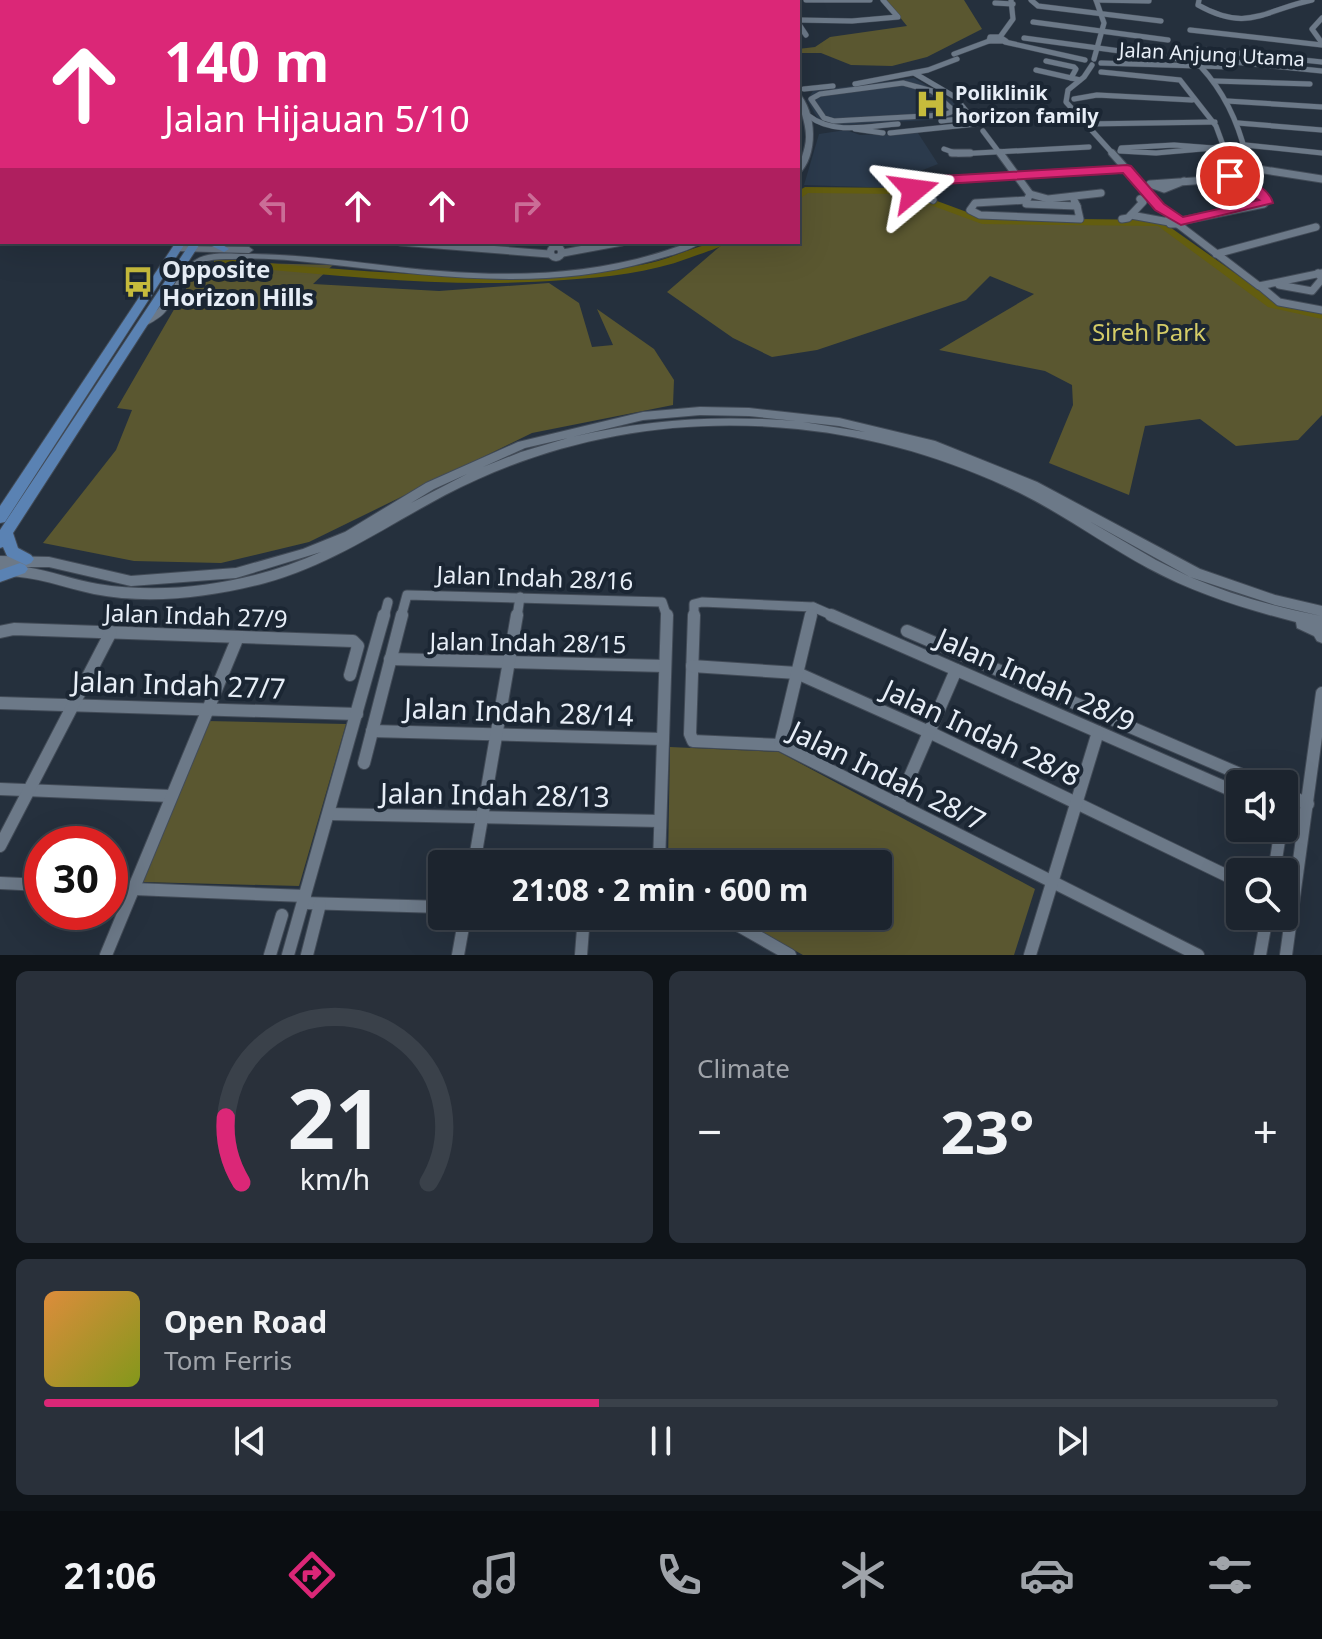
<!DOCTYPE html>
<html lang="en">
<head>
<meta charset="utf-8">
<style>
  :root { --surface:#1c242e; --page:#29303a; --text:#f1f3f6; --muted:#a0a4aa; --line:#3a414a; --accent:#db2777 }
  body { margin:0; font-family:"Noto Sans",sans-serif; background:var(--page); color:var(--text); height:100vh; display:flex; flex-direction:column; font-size:30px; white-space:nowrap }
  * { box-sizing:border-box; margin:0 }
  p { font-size:26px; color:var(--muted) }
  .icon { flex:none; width:44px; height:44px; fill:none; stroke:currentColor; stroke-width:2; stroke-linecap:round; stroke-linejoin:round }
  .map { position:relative; height:955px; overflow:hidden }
  .details { display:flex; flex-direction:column; gap:16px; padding:16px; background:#0f1419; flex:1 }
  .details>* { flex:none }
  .hud { position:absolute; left:0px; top:0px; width:800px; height:244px; box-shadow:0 8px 32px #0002,0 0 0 2px var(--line); background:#db2777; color:#fff; overflow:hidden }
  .tools { position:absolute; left:1226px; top:770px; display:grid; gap:16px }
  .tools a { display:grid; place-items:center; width:72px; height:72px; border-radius:8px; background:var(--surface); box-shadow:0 8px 32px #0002,0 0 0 2px var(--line); font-size:40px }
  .speed { position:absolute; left:24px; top:826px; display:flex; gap:16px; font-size:40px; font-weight:700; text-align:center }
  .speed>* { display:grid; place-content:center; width:104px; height:104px; border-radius:50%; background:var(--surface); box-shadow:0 8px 32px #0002,0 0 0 2px var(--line); line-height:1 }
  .speed .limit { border:12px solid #d22; background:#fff; color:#111 }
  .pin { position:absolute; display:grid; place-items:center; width:68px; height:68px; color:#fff; margin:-34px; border:4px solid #fff; border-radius:50%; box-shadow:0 2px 8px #0007 }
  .me { position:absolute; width:88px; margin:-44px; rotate:74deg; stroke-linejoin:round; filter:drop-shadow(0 0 6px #0008) }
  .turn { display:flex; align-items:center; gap:28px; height:168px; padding:0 32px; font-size:36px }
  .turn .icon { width:104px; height:104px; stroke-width:2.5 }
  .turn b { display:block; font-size:56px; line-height:68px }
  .lanes { display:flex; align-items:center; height:76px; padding:0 32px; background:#0003; justify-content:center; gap:40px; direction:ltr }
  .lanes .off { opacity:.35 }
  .big { font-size:60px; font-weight:700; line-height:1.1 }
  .details .widget { flex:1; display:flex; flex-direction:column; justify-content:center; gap:12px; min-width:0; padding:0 28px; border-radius:12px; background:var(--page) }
  .details .dial { align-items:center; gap:0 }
  .dial svg { height:208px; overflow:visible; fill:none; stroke:var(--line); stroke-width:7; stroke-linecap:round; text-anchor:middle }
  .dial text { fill:var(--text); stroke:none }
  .song { display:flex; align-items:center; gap:24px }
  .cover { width:96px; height:96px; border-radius:12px; background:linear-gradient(135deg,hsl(30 70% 55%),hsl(70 70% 35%)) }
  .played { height:8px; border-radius:4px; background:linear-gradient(90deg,var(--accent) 45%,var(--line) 45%) }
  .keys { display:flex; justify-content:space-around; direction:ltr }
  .heat { display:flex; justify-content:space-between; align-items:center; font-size:44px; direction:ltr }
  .details .tiles { flex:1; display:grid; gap:16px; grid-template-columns:1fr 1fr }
  .widget:last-child { grid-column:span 2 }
  .trip { position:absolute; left:428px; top:850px; width:464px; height:80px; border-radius:8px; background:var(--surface); box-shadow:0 8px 32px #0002,0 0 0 2px var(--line); font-weight:700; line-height:80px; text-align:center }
  .tabs { display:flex; height:128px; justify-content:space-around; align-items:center; background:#0b0e12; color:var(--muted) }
  .tabs .icon { width:56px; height:56px }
  .tabs .active { color:var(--accent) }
  .tabs b { font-size:36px; color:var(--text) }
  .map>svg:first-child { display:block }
  .built { fill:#2b3a4c }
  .green { fill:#5a5730 }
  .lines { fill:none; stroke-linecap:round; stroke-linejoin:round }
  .river { fill:#635d0f; fill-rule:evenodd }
  .minor-far3-casing { stroke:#424b57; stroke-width:6 }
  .minor-far2-casing { stroke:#424b57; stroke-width:9 }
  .minor-far1-casing { stroke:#424b57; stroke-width:11 }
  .minor-casing { stroke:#424b57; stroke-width:14 }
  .tertiary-casing { stroke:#424b57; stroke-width:2 }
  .secondary-casing { stroke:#424b57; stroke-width:2 }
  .trunk-casing { stroke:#424b57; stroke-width:2 }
  .minor-far3 { stroke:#6c7988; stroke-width:5 }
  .minor-far2 { stroke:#6c7988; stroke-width:7 }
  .minor-far1 { stroke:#6c7988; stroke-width:9 }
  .minor { stroke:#6c7988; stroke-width:12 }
  .tertiary { fill:#6c7988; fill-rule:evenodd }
  .secondary { fill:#6c7988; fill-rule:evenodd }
  .trunk { fill:#5a82b3; fill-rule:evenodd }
  .route { fill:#db2777; stroke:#8e194d; stroke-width:2 }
  .labels { text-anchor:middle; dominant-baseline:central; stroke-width:8; stroke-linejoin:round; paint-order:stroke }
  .far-street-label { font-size:20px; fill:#e7eef7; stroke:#1b2633 }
  .far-poi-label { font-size:20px; font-weight:bold; fill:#e7eef7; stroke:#1b2633; text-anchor:start }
  .poi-label { font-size:24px; font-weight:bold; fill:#e7eef7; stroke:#1b2633; text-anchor:start }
  .park-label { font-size:24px; fill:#d4cc67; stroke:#1b2633 }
  .street-label { font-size:24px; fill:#e7eef7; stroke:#1b2633 }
  .near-street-label { font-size:28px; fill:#e7eef7; stroke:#1b2633 }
</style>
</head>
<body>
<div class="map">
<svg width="1322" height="955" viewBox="0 0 1322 955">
  <rect width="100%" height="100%" fill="#25303d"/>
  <g class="built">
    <polygon points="914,78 952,101 961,111 948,119 836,125 818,119 807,100 813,91"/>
    <polygon points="846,130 860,135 918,133 938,164 918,172 896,188 804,185 819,134"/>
  </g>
  <g class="green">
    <polygon points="886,0 964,0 982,29 927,57 892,66 851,65 821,53 798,53 798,49 815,47 830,37 907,26"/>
    <polygon points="805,190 902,191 982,221 1160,223 1272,305 1322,315 1322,415 1298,440 1236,446 1200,419 1145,426 1129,495 1049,463 1073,405 1072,385 1045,371 939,350 1034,294 990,276 966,300 817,350 772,357 733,338 667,292 725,242 798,242 798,197"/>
    <polygon points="219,262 333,265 313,284 439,291 549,283 579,303 592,347 613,345 597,309 654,349 674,380 673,405 532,433 309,542 221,563 134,561 43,543 116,450 132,410 117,408 198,268"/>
    <polygon points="207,721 346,724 299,886 143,882"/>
    <polygon points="670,747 779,752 1035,889 1014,955 803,955 733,916 878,916 878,864 668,864"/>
  </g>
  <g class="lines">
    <g class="river">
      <polygon points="354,0 364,0 362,2 353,2"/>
      <polygon points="805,187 902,188 983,218 1160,220 1276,302 1322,311 1322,319 1268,307 1158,226 982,224 901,194 808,193 798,200 798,191"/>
      <path d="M 217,242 L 227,242 L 225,259 C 347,270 469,283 592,271 C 613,269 637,267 658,261 C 682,254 703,242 728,242 C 718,249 702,253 689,258 C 649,273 607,277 564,280 C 449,289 334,275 219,265 L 214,262 Z"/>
    </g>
    <defs>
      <g id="minor-far3">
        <polyline points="486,0 499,2"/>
        <polyline points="662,0 666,2"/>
        <polyline points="687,0 690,2"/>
        <polyline points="715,0 733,2"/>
        <polyline points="806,0 870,0"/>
        <polyline points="1031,0 1038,6 1161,21"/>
        <polyline points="1096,0 1149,1"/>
        <path d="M 1199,0 L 1198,5 C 1248,33 1264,10 1312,0"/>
        <polyline points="530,2 533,0"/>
        <polyline points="612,2 618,0"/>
        <polyline points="995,3 1013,4"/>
        <polyline points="1322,18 1312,29 1322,43"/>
        <polyline points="798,20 852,21 898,17 883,0"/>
        <polyline points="1033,22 1168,40"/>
        <polyline points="798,23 806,35"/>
        <polyline points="1190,30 1322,45"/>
        <polygon points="990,37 1000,37 1006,41 989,41"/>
        <polyline points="1000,37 1013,19 1011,0"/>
        <polyline points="1024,38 1179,59"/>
        <polyline points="1005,42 1085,60"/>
        <polyline points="954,54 989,41"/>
        <polyline points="1094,59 1104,23 1096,0"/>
        <polyline points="1046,61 1074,67 1076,69 1071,78"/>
        <polyline points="1322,62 1199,49 1201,57 1205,59 1322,71"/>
        <polyline points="1101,63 1231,67"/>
        <polyline points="1092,65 1084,77 1068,90 1066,102 1114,155"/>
        <path d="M 1201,67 C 1225,93 1238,122 1246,155"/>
        <polyline points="1036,70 1080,80"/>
        <polyline points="1101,72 1180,80 1216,126 1223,145 1213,148"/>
        <polyline points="914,73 955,97 971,117"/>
        <polyline points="1214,81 1310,84"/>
        <polygon points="903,83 932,91 954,111 943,115 834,121 824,118 811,99 820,94"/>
        <polyline points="855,84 928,70 957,59"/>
        <polyline points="804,89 833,86"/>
        <polyline points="1074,99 1097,95 1192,100"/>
        <polyline points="1227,101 1322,107"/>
        <path d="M 809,116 C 833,135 870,126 898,124"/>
        <polyline points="941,121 959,119"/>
        <polyline points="1238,123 1322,130"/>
        <polyline points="1086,124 1215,122"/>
        <polyline points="855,129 883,133"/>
        <polyline points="983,131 1001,155"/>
        <polyline points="890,133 976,124"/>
        <polygon points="1174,145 1213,148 1156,153 1120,151 1121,148"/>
        <polyline points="1245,145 1322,153"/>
        <polyline points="1213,148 1216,148"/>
        <polyline points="944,149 958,154 1089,147"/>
        <polyline points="1209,152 1213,155"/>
      </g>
      <g id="minor-far2">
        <polyline points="952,153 970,153"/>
        <polyline points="1000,153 1030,194 1048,199 1101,193"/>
        <polyline points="1112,153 1160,207 1182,224 1170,224 1168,220 1173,218"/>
        <polyline points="1211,153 1236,176"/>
        <polyline points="1245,153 1248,164 1258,169 1322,179"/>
        <polyline points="1030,194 1027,200 975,203 970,210 980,215 1080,219 1077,206"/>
        <polyline points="933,200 914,189 941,180 1127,169"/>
        <polyline points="1026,204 1077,206 1074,200"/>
        <polyline points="1131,215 1169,222"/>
        <polyline points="1122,219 1128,218 1143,202 1140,199"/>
        <polyline points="1181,221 1264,204 1267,200 1237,178 1150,184 1164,189 1184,181"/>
        <polyline points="1179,225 1259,286 1322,273"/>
        <polyline points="400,242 549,254"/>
        <circle cx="556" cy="252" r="5.5"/>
        <polyline points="563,253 622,242"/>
        <polyline points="1216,254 1316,227"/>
        <polyline points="1279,285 1312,291 1322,279 1318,273"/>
        <polyline points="1260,286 1279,302 1322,310"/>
      </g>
      <g id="minor-far1">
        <polyline points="384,617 388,602"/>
        <polyline points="401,617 407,595 662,602 667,617"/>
        <polyline points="517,617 520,597"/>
        <polyline points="694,617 694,604 702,602 813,607 836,617"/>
        <polyline points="811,617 813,607"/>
      </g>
      <g id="minor">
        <polyline points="694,615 690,734 693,741 780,745 1198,955"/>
        <polyline points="831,615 1240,794"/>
        <polyline points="907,631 1263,784"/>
        <polyline points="0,632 14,629 353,641 358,646 350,675"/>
        <polyline points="390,659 665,666"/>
        <polyline points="692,666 797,673 929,732 1240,882"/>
        <polyline points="0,703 357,714"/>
        <polyline points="372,731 663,739"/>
        <polyline points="780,745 811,615"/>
        <polyline points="364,763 402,615"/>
        <polyline points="0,789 171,796"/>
        <polyline points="1284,793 1308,804"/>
        <polyline points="898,804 956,670"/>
        <polyline points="329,814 660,821"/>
        <polyline points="0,846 111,632"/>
        <polyline points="474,864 517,615"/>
        <polyline points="659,864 667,615"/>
        <polyline points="1274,872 1281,828"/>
        <polyline points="0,883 42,885"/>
        <polyline points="110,888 305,896"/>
        <polyline points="303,903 442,907"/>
        <polyline points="617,916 734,923 790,955"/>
        <polyline points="106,955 238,637"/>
        <polyline points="270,955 282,915"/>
        <polyline points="288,955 384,615"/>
        <polyline points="307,955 320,904"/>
        <polyline points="458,955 465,916"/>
        <polyline points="581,955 584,916"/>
        <polyline points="1030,955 1098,732"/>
        <polyline points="1260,955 1267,916"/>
        <polyline points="1286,955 1322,693"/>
      </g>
      <g id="tertiary">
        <rect x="751" y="0" width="6" height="2"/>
        <path d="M 798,92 C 817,111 819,157 798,175 C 798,162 806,151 806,137 C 806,121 798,107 798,92 Z"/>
        <path d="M 690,242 L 702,242 C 688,252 668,256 651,261 C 547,291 441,277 335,265 C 301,261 266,257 232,259 C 224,259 215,259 207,261 C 189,267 177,297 165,312 C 160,318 152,322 145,326 L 142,327 L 137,324 C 143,319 151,315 157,310 C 173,294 180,263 204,256 C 217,252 233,254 246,254 C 289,254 331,259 373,264 C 481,278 588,282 690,242 Z"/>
        <polygon points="178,246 249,247 253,250 249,253 175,251 175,247"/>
      </g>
      <path id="secondary" d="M 700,407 L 749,408 L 839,418 L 935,441 L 1037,482 L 1200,569 L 1275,595 L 1322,606 L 1322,643 L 1317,641 L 1314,636 L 1297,628 L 1296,622 C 1245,609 1194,593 1148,568 C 1105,545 1066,516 1022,494 C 953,460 876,437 798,429 C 675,416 554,438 445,495 C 385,527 331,565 265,583 C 211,597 150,605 94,594 C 62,587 34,575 0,576 L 0,556 L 49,557 L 131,576 L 236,568 L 303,549 L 345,532 L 426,483 L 518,442 L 643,412 ZM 700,415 L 749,416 L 796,421 C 716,415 650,419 572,437 L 643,420 ZM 803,422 L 839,426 L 865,432 ZM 568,438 L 521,452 L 483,467 L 525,448 ZM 467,474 L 411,503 L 434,489 ZM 1089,521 L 1190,577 L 1156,560 ZM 321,552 C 254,582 172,596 98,584 C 74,580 51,571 26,567 L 49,567 L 131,586 L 236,578 ZM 1190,577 L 1275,605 L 1321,616 C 1276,607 1232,595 1190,577 Z"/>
      <g id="trunk">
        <polygon points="55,0 63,0 54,2"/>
        <polygon points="221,0 229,0 230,2 222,2"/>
        <polygon points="235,0 243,0 244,2 236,2"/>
        <polygon points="326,0 336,0 324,2"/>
        <polygon points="345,0 353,0 343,2"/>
        <polygon points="176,242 186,242 5,522 0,523 0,506"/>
        <polygon points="191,242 201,242 13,533 18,548 31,555 34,559 31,563 26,565 7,556 3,547 0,548 0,530"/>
        <polygon points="204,242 218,242 229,249 224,252"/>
        <polygon points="20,563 25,565 28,569 25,573 0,582 0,570"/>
      </g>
    </defs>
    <use href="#minor-far3" class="minor-far3-casing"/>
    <use href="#minor-far2" class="minor-far2-casing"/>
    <use href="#minor-far1" class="minor-far1-casing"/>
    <use href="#minor" class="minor-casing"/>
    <use href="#tertiary" class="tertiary-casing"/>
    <use href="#secondary" class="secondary-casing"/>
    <use href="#trunk" class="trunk-casing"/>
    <use href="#minor-far3" class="minor-far3"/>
    <use href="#minor-far2" class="minor-far2"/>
    <use href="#minor-far1" class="minor-far1"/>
    <use href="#minor" class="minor"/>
    <use href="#tertiary" class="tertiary"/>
    <use href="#secondary" class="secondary"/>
    <use href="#trunk" class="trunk"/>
  </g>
  <path class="route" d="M 1127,165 L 1131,166 L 1164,204 L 1183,217 L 1259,200 L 1226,179 L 1226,174 L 1230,173 C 1245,177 1269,187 1273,203 L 1181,225 L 1155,210 L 1123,173 L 943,184 L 914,194 L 907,190 L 941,176 Z"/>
  <defs>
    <symbol id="hospital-bare" viewBox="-9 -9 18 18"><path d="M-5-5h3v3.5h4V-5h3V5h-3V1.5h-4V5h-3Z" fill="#c6bb3c" stroke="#1b2633" stroke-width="2.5" paint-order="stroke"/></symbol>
    <symbol id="bus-bare" viewBox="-9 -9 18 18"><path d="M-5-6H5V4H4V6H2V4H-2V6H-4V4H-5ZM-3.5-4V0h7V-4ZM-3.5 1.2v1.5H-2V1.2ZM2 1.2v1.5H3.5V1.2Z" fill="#c6bb3c" stroke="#1b2633" stroke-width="2.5" paint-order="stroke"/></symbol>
  </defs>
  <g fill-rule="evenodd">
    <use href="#hospital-bare" x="909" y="82" width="44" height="44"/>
    <use href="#bus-bare" x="116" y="260" width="44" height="44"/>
  </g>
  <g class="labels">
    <g class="far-street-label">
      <text transform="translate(1212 54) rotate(3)">Jalan Anjung Utama</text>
    </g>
    <g class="far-poi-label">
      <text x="955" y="92">Poliklinik<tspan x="955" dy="23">horizon family</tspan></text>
    </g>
    <g class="poi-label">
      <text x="162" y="268">Opposite<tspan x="162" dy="28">Horizon Hills</tspan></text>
    </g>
    <g class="park-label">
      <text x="1149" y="331">Sireh Park</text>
    </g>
    <g class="street-label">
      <text transform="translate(535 577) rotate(2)">Jalan Indah 28/16</text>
      <text transform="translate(196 615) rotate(2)">Jalan Indah 27/9</text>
      <text transform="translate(528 642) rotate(1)">Jalan Indah 28/15</text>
    </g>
    <g class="near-street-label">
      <text transform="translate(1036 679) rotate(24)">Jalan Indah 28/9</text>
      <text transform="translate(179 684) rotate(2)">Jalan Indah 27/7</text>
      <text transform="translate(519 711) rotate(2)">Jalan Indah 28/14</text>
      <text transform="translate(982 732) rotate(25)">Jalan Indah 28/8</text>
      <text transform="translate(888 775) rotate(26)">Jalan Indah 28/7</text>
      <text transform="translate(495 794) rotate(1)">Jalan Indah 28/13</text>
    </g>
  </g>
</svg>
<div class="tools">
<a><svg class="icon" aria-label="sound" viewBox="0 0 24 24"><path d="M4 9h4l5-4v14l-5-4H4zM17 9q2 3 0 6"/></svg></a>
<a><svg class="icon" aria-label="search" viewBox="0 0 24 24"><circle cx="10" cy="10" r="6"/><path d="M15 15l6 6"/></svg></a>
</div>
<div class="speed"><div class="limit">30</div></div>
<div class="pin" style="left:1230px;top:176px;background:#d93025"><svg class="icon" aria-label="arrive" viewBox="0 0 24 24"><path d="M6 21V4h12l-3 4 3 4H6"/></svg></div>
<svg class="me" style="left:914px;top:190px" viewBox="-20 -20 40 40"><path d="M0-17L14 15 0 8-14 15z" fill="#db2777" stroke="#fff" stroke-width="4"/></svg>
<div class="trip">21:08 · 2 min · 600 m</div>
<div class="hud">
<div class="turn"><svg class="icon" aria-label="ahead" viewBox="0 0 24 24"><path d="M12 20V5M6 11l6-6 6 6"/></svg><div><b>140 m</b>Jalan Hijauan 5/10</div></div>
<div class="lanes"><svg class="icon off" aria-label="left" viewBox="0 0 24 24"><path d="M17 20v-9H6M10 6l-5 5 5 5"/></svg><svg class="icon" aria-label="ahead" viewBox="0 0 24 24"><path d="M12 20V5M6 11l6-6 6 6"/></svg><svg class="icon" aria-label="ahead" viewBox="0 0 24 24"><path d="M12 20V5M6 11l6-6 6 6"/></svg><svg class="icon off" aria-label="right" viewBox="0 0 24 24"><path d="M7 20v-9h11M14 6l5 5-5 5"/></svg></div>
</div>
</div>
<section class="details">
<div class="tiles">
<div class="widget dial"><svg viewBox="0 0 100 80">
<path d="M14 69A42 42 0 1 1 86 69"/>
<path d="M14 69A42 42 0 0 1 8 44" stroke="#db2777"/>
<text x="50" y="56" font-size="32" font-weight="700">21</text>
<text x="50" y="72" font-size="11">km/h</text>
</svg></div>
<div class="widget"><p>Climate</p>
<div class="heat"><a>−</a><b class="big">23°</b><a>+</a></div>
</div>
<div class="widget">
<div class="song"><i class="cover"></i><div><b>Open Road</b><p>Tom Ferris</p></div></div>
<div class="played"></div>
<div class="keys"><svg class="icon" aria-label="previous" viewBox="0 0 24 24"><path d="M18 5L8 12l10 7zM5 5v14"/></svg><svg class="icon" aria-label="pause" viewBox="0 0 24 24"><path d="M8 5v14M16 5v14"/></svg><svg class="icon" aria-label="next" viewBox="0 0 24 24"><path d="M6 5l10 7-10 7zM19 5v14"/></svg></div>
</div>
</div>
</section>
<nav class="tabs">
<b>21:06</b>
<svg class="icon active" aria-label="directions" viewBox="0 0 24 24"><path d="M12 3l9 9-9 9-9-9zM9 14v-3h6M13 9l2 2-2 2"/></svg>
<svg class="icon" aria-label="music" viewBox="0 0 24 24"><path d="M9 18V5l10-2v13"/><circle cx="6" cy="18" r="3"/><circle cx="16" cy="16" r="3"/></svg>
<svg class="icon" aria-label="phone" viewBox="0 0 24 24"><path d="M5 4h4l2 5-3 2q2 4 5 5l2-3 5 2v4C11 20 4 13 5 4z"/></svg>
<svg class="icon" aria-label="climate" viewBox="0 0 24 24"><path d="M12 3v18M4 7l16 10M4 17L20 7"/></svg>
<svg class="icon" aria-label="car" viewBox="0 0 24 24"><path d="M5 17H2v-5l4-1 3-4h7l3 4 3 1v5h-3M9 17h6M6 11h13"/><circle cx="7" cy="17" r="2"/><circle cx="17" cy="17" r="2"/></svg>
<svg class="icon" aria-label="filters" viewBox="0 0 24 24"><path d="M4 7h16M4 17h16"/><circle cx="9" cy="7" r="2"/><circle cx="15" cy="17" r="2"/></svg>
</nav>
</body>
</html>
